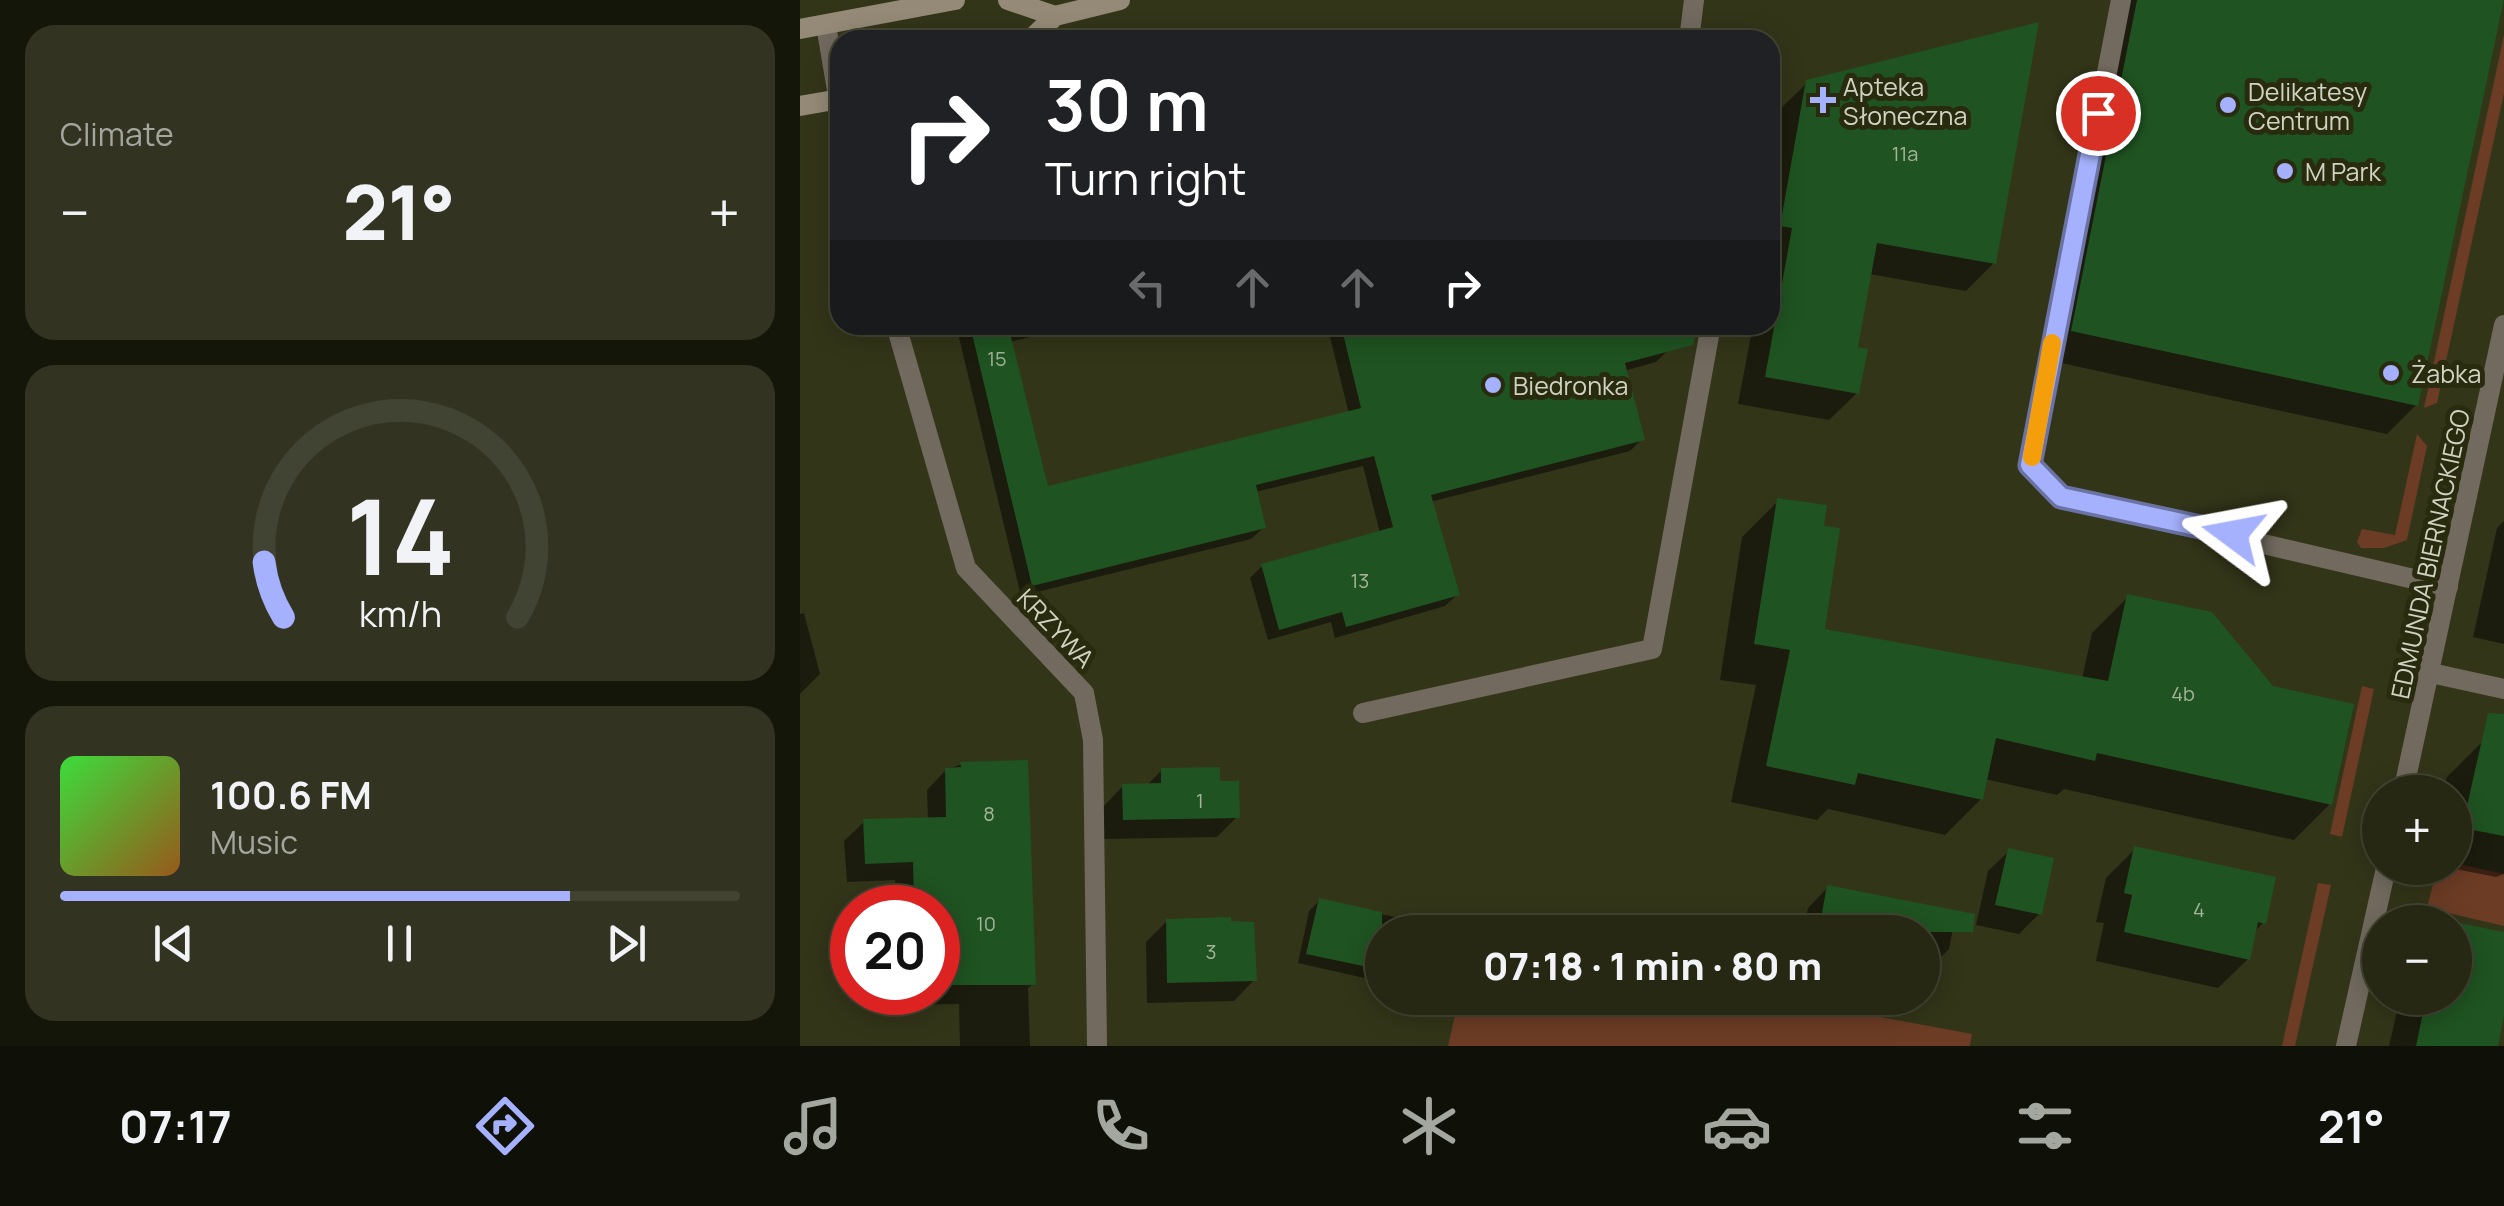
<!DOCTYPE html>
<html lang="en">
<head>
<meta charset="utf-8">
<style>
  :root { --surface:#262813; --page:#323421; --text:#f1f3f6; --muted:#a4a6a0; --line:#424433; --accent:#a5b1fc }
  body { margin:0; font-family:Manrope,sans-serif; background:var(--page); color:var(--text); height:100vh; display:flex; flex-direction:column; font-size:38px; white-space:nowrap }
  * { box-sizing:border-box; margin:0 }
  p { font-size:32px; color:var(--muted) }
  .icon { flex:none; width:55px; height:55px; fill:none; stroke:currentColor; stroke-width:2; stroke-linecap:round; stroke-linejoin:round }
  .map { position:relative; flex:1; overflow:hidden }
  .details { display:flex; flex-direction:column; gap:25px; padding:25px; background:#15160a; width:800px }
  .details>* { flex:none }
  .banner { position:absolute; left:30px; top:30px; width:950px; height:305px; border-radius:30px; box-shadow:0 5px 25px #0003,0 0 0 2px var(--line); background:#202124; color:#fff; overflow:hidden }
  .tools { position:absolute; left:1562px; top:775px; display:grid; gap:20px }
  .tools a { display:grid; place-items:center; width:110px; height:110px; border-radius:50%; background:var(--surface); box-shadow:0 5px 25px #0003,0 0 0 2px var(--line); font-size:50px }
  .speed { position:absolute; left:30px; top:885px; display:flex; gap:20px; font-size:50px; font-weight:700; text-align:center }
  .speed>* { display:grid; place-content:center; width:130px; height:130px; border-radius:50%; background:var(--surface); box-shadow:0 5px 25px #0003,0 0 0 2px var(--line); line-height:1 }
  .speed .limit { border:15px solid #d22; background:#fff; color:#111 }
  .pin { position:absolute; display:grid; place-items:center; width:85px; height:85px; color:#fff; margin:-42px; border:5px solid #fff; border-radius:50%; box-shadow:0 2px 10px #0007 }
  .me { position:absolute; width:110px; margin:-55px; rotate:283deg; stroke-linejoin:round; filter:drop-shadow(0 0 8px #0008) }
  .turn { display:flex; align-items:center; gap:35px; height:210px; padding:0 50px; font-size:45px }
  .turn .icon { width:130px; height:130px; stroke-width:2.5 }
  .turn b { display:block; font-size:70px; line-height:85px }
  .lanes { display:flex; align-items:center; height:95px; padding:0 50px; background:#0003; justify-content:center; gap:50px; direction:ltr }
  .lanes .off { opacity:.35 }
  .big { font-size:75px; font-weight:800; line-height:1.1 }
  .details .card { flex:1; display:flex; flex-direction:column; justify-content:center; gap:15px; min-width:0; padding:0 35px; border-radius:30px; background:var(--page) }
  .details .dial { align-items:center; gap:0 }
  .dial svg { height:260px; overflow:visible; fill:none; stroke:var(--line); stroke-width:7; stroke-linecap:round; text-anchor:middle }
  .dial text { fill:var(--text); stroke:none }
  .song { display:flex; align-items:center; gap:30px }
  .cover { width:120px; height:120px; border-radius:15px; background:linear-gradient(135deg,hsl(120 70% 55%),hsl(30 70% 35%)) }
  .played { height:10px; border-radius:5px; background:linear-gradient(90deg,var(--accent) 75%,var(--line) 75%) }
  .keys { display:flex; justify-content:space-around; direction:ltr }
  .heat { display:flex; justify-content:space-between; align-items:center; font-size:55px; direction:ltr }
  .trip { position:absolute; left:565px; top:915px; width:575px; height:100px; border-radius:50px; background:var(--surface); box-shadow:0 5px 25px #0003,0 0 0 2px var(--line); font-weight:800; line-height:100px; text-align:center }
  .dock { display:flex; height:160px; justify-content:space-around; align-items:center; background:#0f1008; color:var(--muted) }
  .dock .icon { width:70px; height:70px }
  .dock .active { color:var(--accent) }
  .dock b { font-size:45px; color:var(--text) }
  main { display:flex; flex:1; min-height:0 }
  .map>svg:first-child { display:block }
  .green { fill:#6c3c25 }
  .shadow { fill:#0007 }
  .building { fill:#1f5321 }
  .lines { fill:none; stroke-linecap:round; stroke-linejoin:round }
  .lane { stroke:#726a5f; stroke-width:20 }
  .street { stroke:#726a5f; stroke-width:20 }
  .secondary { stroke:#958977; stroke-width:20 }
  .route-casing { stroke:#6b73a4; stroke-width:25 }
  .route { stroke:#a5b1fc; stroke-width:18 }
  .slow { stroke:#f59e0b; stroke-width:18 }
  .poi-dot { fill:#a5b1fc; stroke:#292b0f; stroke-width:4 }
  .labels { text-anchor:middle; dominant-baseline:central; stroke-width:10; stroke-linejoin:round; paint-order:stroke }
  .number-label { font-size:20px; fill:#a4b39a }
  .poi-label { font-size:25px; fill:#d1d3c2; stroke:#292b0f; text-anchor:start }
  .street-label { font-size:25px; fill:#d1d3c2; stroke:#292b0f }
</style>
</head>
<body>
<main>
<section class="details">
<div class="card"><p>Climate</p>
<div class="heat"><a>−</a><b class="big">21°</b><a>+</a></div>
</div>
<div class="card dial"><svg viewBox="0 0 100 80">
<path d="M14 69A42 42 0 1 1 86 69"/>
<path d="M14 69A42 42 0 0 1 8 52" stroke="#a5b1fc"/>
<text x="50" y="56" font-size="32" font-weight="700">14</text>
<text x="50" y="72" font-size="11">km/h</text>
</svg></div>
<div class="card">
<div class="song"><i class="cover"></i><div><b>100.6 FM</b><p>Music</p></div></div>
<div class="played"></div>
<div class="keys"><svg class="icon" aria-label="previous" viewBox="0 0 24 24"><path d="M18 5L8 12l10 7zM5 5v14"/></svg><svg class="icon" aria-label="pause" viewBox="0 0 24 24"><path d="M8 5v14M16 5v14"/></svg><svg class="icon" aria-label="next" viewBox="0 0 24 24"><path d="M6 5l10 7-10 7zM19 5v14"/></svg></div>
</div>
</section>
<div class="map">
<svg width="1704" height="1046" viewBox="0 0 1704 1046">
  <rect width="100%" height="100%" fill="#333519"/>
  <g class="green">
    <polygon points="1704,35 1704,93 1637,403 1624,408"/>
    <polygon points="1617,434 1627,446 1607,540 1584,548 1561,548 1557,542 1562,529 1595,535"/>
    <polygon points="1562,686 1574,689 1542,837 1530,834"/>
    <polygon points="1655,863 1704,874 1704,926 1627,908 1637,868 1655,868"/>
    <polygon points="1518,883 1531,885 1495,1046 1482,1046"/>
    <polygon points="659,998 977,998 1172,1034 1170,1046 648,1046"/>
  </g>
  <g class="shadow">
    <polygon points="1317,0 1704,0 1616,405 1587,434 1243,359"/>
    <polygon points="1008,82 1194,263 1166,291 1069,274 1055,350 1057,393 1029,420 938,404 953,325 970,325 970,162 979,110"/>
    <polygon points="156,325 279,325 210,342 246,489 549,414 527,325 862,325 868,350 856,362 824,371 842,439 830,451 630,502 657,595 645,606 535,638 531,622 468,640 450,578 462,566 580,533 563,466 455,492 463,528 451,539 221,596"/>
    <polygon points="978,501 1022,631 1282,679 1292,633 1328,597 1530,804 1494,840 1264,789 1257,795 1185,779 1181,799 1145,835 1028,809 1017,820 931,802 956,685 920,680 942,537"/>
    <polygon points="1704,521 1704,644 1673,637 1697,528"/>
    <polygon points="4,613 20,674 0,694 0,614"/>
    <polygon points="1682,742 1704,746 1704,874 1696,877 1650,868 1655,868 1655,792 1643,792 1647,777"/>
    <polygon points="162,764 233,984 228,988 230,1046 160,1046 159,1004 97,1005 97,992 138,992 138,908 95,908 95,880 47,882 44,841 64,822 128,820 127,790 146,770"/>
    <polygon points="362,770 418,784 437,817 417,837 303,839 303,807 323,786 346,786"/>
    <polygon points="1335,849 1463,923 1453,933 1448,959 1418,988 1296,961 1304,923 1296,922 1306,878"/>
    <polygon points="1209,851 1239,914 1219,934 1176,925 1188,871"/>
    <polygon points="1028,887 1156,913 1149,949 1129,969 1122,968 1122,932 1003,932 1008,908"/>
    <polygon points="519,901 657,930 656,932 582,932 582,982 498,963 509,911"/>
    <polygon points="367,921 454,980 434,1001 347,1003 346,942"/>
    <polygon points="1655,925 1704,935 1704,1004 1695,1046 1589,1046 1600,998 1655,998"/>
  </g>
  <g class="building">
    <polygon points="1337,0 1704,0 1618,406 1271,331"/>
    <polygon points="1239,22 1196,264 1077,243 1058,347 1068,349 1059,394 965,377 992,228 980,226 1006,80"/>
    <polygon points="170,325 208,325 248,486 561,408 541,325 897,325 893,345 825,363 845,440 631,495 660,595 546,627 542,612 479,630 461,564 593,527 574,456 456,485 466,528 232,586"/>
    <polygon points="977,498 1027,505 1024,526 1040,528 1025,629 1308,681 1327,594 1412,612 1473,686 1554,704 1532,805 1297,753 1295,761 1196,738 1183,800 1058,773 1055,785 966,766 990,650 954,644"/>
    <polygon points="1688,713 1704,714 1704,836 1662,828"/>
    <polygon points="228,760 236,985 138,985 138,908 114,908 113,862 65,864 63,819 146,817 145,768 161,767 160,762"/>
    <polygon points="420,767 420,781 439,781 440,818 323,820 322,784 361,783 361,768"/>
    <polygon points="1334,846 1476,877 1466,924 1458,922 1450,960 1324,932 1332,895 1324,893"/>
    <polygon points="1208,848 1254,858 1242,915 1195,905"/>
    <polygon points="1027,885 1175,914 1173,932 1065,932 1020,924"/>
    <polygon points="519,898 582,912 582,970 506,954"/>
    <polygon points="431,917 431,921 454,922 457,981 367,983 366,919"/>
    <polygon points="1655,922 1704,932 1704,1016 1698,1046 1616,1046 1626,998 1655,998"/>
  </g>
  <g class="lines">
    <g class="lane">
      <polyline points="1321,0 1231,465 1261,497 1648,587"/>
      <polyline points="889,40 894,0"/>
      <polyline points="563,713 852,649 911,325"/>
    </g>
    <g class="street">
      <polyline points="26,25 40,108"/>
      <polyline points="96,325 166,568 284,693 293,740 297,1046"/>
      <polyline points="1631,673 1704,689"/>
      <polyline points="1603,792 1704,325"/>
      <polyline points="1546,1046 1586,868"/>
    </g>
    <g class="secondary">
      <polyline points="208,0 255,16"/>
      <polyline points="0,29 155,0"/>
      <polyline points="230,40 255,16 320,0"/>
      <polyline points="0,106 40,99"/>
    </g>
  </g>
  <g class="lines">
    <defs>
      <polyline id="route" points="1298,113 1230,465 1261,497 1433,534"/>
    </defs>
    <use href="#route" class="route-casing"/>
    <use href="#route" class="route"/>
    <polyline class="slow" points="1232,457 1252,343"/>
  </g>
  <g class="poi-dot">
    <path d="M1018 85h10v10h10v10h-10v10h-10v-10h-10v-10h10z"/>
    <circle cx="1428" cy="105" r="10"/>
    <circle cx="1485" cy="171" r="10"/>
    <circle cx="1591" cy="373" r="10"/>
    <circle cx="693" cy="385" r="10"/>
  </g>
  <g class="labels">
    <g class="number-label">
      <text x="1105" y="153">11a</text>
      <text x="197" y="358">15</text>
      <text x="560" y="580">13</text>
      <text x="1383" y="693">4b</text>
      <text x="400" y="800">1</text>
      <text x="189" y="813">8</text>
      <text x="1399" y="909">4</text>
      <text x="186" y="923">10</text>
      <text x="411" y="951">3</text>
    </g>
    <g class="poi-label">
      <text x="1043" y="86">Apteka<tspan x="1043" dy="29">Słoneczna</tspan></text>
      <text x="1448" y="91">Delikatesy<tspan x="1448" dy="29">Centrum</tspan></text>
      <text x="1505" y="171">M Park</text>
      <text x="1611" y="373">Żabka</text>
      <text x="713" y="385">Biedronka</text>
    </g>
    <g class="street-label">
      <text transform="translate(1630 554) rotate(-78)">EDMUNDA BIERNACKIEGO</text>
      <text transform="translate(256 628) rotate(46)">KRZYWA</text>
    </g>
  </g>
</svg>
<div class="tools">
<a>+</a>
<a>−</a>
</div>
<div class="speed"><div class="limit">20</div></div>
<div class="pin" style="left:1298px;top:113px;background:#d93025"><svg class="icon" aria-label="arrive" viewBox="0 0 24 24"><path d="M6 21V4h12l-3 4 3 4H6"/></svg></div>
<svg class="me" style="left:1433px;top:534px" viewBox="-20 -20 40 40"><path d="M0-17L14 15 0 8-14 15z" fill="#a5b1fc" stroke="#fff" stroke-width="4"/></svg>
<div class="trip">07:18 · 1 min · 80 m</div>
<div class="banner">
<div class="turn"><svg class="icon" aria-label="right" viewBox="0 0 24 24"><path d="M7 20v-9h11M14 6l5 5-5 5"/></svg><div><b>30 m</b>Turn right</div></div>
<div class="lanes"><svg class="icon off" aria-label="left" viewBox="0 0 24 24"><path d="M17 20v-9H6M10 6l-5 5 5 5"/></svg><svg class="icon off" aria-label="ahead" viewBox="0 0 24 24"><path d="M12 20V5M6 11l6-6 6 6"/></svg><svg class="icon off" aria-label="ahead" viewBox="0 0 24 24"><path d="M12 20V5M6 11l6-6 6 6"/></svg><svg class="icon" aria-label="right" viewBox="0 0 24 24"><path d="M7 20v-9h11M14 6l5 5-5 5"/></svg></div>
</div>
</div>
</main>
<nav class="dock">
<b>07:17</b>
<svg class="icon active" aria-label="directions" viewBox="0 0 24 24"><path d="M12 3l9 9-9 9-9-9zM9 14v-3h6M13 9l2 2-2 2"/></svg>
<svg class="icon" aria-label="music" viewBox="0 0 24 24"><path d="M9 18V5l10-2v13"/><circle cx="6" cy="18" r="3"/><circle cx="16" cy="16" r="3"/></svg>
<svg class="icon" aria-label="phone" viewBox="0 0 24 24"><path d="M5 4h4l2 5-3 2q2 4 5 5l2-3 5 2v4C11 20 4 13 5 4z"/></svg>
<svg class="icon" aria-label="climate" viewBox="0 0 24 24"><path d="M12 3v18M4 7l16 10M4 17L20 7"/></svg>
<svg class="icon" aria-label="car" viewBox="0 0 24 24"><path d="M5 17H2v-5l4-1 3-4h7l3 4 3 1v5h-3M9 17h6M6 11h13"/><circle cx="7" cy="17" r="2"/><circle cx="17" cy="17" r="2"/></svg>
<svg class="icon" aria-label="filters" viewBox="0 0 24 24"><path d="M4 7h16M4 17h16"/><circle cx="9" cy="7" r="2"/><circle cx="15" cy="17" r="2"/></svg>
<b>21°</b>
</nav>
</body>
</html>
